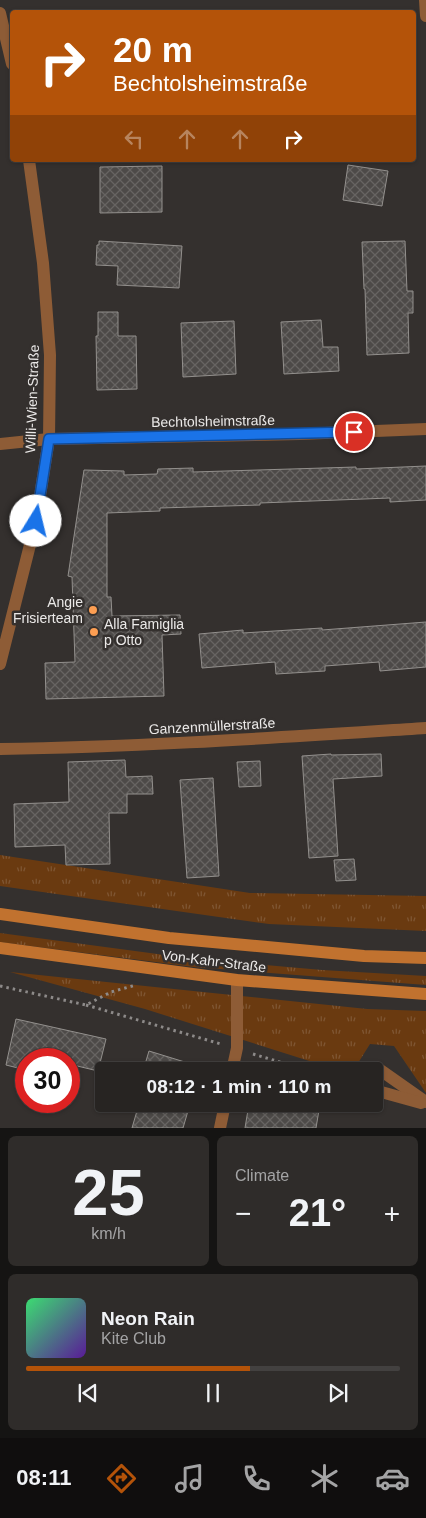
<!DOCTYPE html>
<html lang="en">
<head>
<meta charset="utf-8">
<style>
  :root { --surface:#272422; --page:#2f2c2a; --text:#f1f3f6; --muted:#a4a4a5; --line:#434140; --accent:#b45309 }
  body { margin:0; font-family:Arial,sans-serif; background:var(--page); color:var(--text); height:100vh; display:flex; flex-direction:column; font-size:19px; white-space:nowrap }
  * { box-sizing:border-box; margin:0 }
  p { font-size:16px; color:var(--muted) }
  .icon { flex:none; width:28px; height:28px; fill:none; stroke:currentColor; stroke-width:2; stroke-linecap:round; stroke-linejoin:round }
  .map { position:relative; height:1128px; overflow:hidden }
  .panel { display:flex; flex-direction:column; gap:8px; padding:8px; background:#151413; flex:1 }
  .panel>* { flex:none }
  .hud { position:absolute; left:10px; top:10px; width:406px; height:152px; border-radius:5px; box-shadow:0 1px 4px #0004,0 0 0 1px var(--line); background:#b45309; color:#fff; overflow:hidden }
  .speed { position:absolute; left:15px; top:1048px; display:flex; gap:10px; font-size:25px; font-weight:700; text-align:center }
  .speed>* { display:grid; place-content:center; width:65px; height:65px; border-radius:50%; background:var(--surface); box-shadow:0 1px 4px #0004,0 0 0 1px var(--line); line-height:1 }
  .speed .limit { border:8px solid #d22; background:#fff; color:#111 }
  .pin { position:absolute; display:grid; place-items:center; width:42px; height:42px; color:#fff; margin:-21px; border:2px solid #fff; border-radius:50%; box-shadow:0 1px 5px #0007 }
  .me { position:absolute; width:55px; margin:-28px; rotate:9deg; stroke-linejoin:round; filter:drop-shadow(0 0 4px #0008) }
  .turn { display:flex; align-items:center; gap:18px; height:105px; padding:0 20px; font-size:22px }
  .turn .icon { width:65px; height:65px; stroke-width:2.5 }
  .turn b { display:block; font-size:35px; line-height:42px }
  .lanes { display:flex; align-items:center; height:48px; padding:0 20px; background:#0003; justify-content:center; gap:25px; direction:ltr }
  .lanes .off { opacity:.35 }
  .big { font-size:38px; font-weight:700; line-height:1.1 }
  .panel .tile { flex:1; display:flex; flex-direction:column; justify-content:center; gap:8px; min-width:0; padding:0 18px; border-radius:8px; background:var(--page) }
  .panel .dial { align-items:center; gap:0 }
  .dial b { font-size:65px; line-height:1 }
  .song { display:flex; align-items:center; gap:15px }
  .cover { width:60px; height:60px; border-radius:8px; background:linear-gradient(135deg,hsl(140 70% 55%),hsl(270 70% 35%)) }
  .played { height:5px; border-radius:2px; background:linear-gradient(90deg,var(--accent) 60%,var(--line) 60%) }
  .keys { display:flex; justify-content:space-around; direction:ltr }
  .heat { display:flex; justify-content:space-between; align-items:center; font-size:28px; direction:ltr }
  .panel .tiles { flex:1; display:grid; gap:8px; grid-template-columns:1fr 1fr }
  .tile:last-child { grid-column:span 2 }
  .trip { position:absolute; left:95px; top:1062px; width:288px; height:50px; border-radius:5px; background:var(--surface); box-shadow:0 1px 4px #0004,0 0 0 1px var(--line); font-weight:700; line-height:50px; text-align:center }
  .menu { display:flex; height:80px; justify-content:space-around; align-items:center; background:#100e0e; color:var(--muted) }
  .menu .icon { width:35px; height:35px }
  .menu .current { color:var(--accent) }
  .menu b { font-size:22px; color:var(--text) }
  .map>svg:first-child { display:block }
  .grass { fill:url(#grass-tufts) }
  .building { fill:url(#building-cross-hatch); stroke:#93908d }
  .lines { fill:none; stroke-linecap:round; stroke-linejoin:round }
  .path { stroke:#8d8a89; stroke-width:3; stroke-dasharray:2.5 4; stroke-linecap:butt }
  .street { stroke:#8e5c36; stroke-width:12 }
  .secondary { stroke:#c1722f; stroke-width:12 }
  .route-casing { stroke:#114b97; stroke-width:12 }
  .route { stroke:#1a73e8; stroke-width:9 }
  .poi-dot { fill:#fc9e52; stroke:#34302e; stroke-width:2 }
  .labels { text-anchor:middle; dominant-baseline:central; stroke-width:5; stroke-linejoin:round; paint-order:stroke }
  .street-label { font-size:14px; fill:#ebe9e8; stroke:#34302e }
  .poi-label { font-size:14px; fill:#ebe9e8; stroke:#34302e; text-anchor:end }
</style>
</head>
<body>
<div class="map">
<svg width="426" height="1128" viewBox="0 0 426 1128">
  <defs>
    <pattern id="grass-tufts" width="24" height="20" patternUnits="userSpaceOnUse" patternTransform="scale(1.25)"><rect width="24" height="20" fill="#6a3a10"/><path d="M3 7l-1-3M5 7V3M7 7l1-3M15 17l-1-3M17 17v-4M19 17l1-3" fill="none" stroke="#7f5633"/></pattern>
    <pattern id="building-cross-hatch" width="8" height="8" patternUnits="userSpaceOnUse" patternTransform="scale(1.25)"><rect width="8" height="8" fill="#4d4a48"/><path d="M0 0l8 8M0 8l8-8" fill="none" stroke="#676462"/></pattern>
  </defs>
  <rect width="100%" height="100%" fill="#34302e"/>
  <g class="grass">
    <polygon points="0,855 250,893 426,896 426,931 269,924 0,886"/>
    <polygon points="0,933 195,959 322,970 426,976 426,985 194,967 0,942"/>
    <polygon points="10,972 367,1009 426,1011 426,1093 394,1046 370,1044 353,1071 341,1071 145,1009"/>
  </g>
  <g class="building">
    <polygon points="348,165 388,171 382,206 343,200"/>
    <polygon points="162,166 162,212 100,213 100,167"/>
    <polygon points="99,241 182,246 179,288 117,285 118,266 96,265 97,245 99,245"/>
    <polygon points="405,241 407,291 413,291 413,313 408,313 409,353 367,355 365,289 364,289 362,242"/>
    <polygon points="98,312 118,312 118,336 136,336 137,389 97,390 96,336 98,336"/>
    <polygon points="321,320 323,347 338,347 339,371 284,374 281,322"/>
    <polygon points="234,321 236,374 183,377 181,323"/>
    <polygon points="426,466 426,500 390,502 390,498 260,503 260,505 160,508 160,511 107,513 107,597 111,597 112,616 180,615 181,634 162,635 164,696 46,699 45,663 75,662 72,577 68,576 84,470 124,471 124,475 157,474 158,469 193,468 193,472 356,467 356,469"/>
    <polygon points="426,622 426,667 380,671 379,662 325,666 325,671 276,674 275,662 202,668 199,634 243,630 243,633 322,628 322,630"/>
    <polygon points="331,754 331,755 381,754 382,776 333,779 338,856 309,858 302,756"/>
    <polygon points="125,760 126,777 152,776 153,794 127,794 127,813 109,813 110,864 66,865 65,845 15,847 14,804 69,802 68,762"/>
    <polygon points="260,761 261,786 239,787 237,762"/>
    <polygon points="213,778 219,876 187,878 180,780"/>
    <polygon points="354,859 356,880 336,881 334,860"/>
    <polygon points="16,1019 106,1039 98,1071 69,1064 69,1059 26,1059 26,1070 6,1065"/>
    <polygon points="149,1051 201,1067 200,1071 143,1071"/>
    <polygon points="139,1104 190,1104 183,1128 132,1128"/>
    <polygon points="249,1104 320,1104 316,1128 245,1128"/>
  </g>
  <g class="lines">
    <g class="path">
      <polyline points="0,986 86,1005 111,992 136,985"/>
      <polyline points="86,1005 221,1044"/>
      <polyline points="253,1054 310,1071"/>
    </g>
    <g class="street">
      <polyline points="425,0 426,16"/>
      <polyline points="0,13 12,64"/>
      <polyline points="0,444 49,439 300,434 426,429"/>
      <polyline points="0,664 36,521 49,439 50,355 43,263 29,160"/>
      <path d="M 0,749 C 142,747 284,737 426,728"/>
      <polyline points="376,1067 426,1102"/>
      <polyline points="232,1071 237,1048 237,980"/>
      <polyline points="374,1090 421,1103"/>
      <polyline points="220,1128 225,1104"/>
    </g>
    <g class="secondary">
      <polyline points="0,914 169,938 364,956 426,958"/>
      <polyline points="0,948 237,980 426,994"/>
    </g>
  </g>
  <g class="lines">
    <defs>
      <polyline id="route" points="36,521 49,439 354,432"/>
    </defs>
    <use href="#route" class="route-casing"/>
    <use href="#route" class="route"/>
  </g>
  <g class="poi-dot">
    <circle cx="93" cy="610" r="5"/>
    <circle cx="94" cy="632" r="5"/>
  </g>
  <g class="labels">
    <g class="street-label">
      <text transform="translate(32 399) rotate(-88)">Willi-Wien-Straße</text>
      <text transform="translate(213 421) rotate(-1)">Bechtolsheimstraße</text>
      <text transform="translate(212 726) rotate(-3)">Ganzenmüllerstraße</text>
      <text transform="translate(214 961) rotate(7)">Von-Kahr-Straße</text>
    </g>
    <g class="poi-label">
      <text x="83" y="602">Angie<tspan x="83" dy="16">Frisierteam</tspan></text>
      <text x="104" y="624" text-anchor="start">Alla Famiglia<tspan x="104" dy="16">p Otto</tspan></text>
    </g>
  </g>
</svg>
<div class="speed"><div class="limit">30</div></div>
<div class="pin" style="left:354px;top:432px;background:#d93025"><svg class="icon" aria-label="arrive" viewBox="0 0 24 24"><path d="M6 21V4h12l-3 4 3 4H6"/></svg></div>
<svg class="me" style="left:36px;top:521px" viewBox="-20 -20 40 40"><circle r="19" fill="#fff"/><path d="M0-13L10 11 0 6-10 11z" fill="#1a73e8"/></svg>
<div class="trip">08:12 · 1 min · 110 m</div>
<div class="hud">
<div class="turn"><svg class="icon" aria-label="right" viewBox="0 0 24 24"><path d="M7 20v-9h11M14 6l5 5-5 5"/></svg><div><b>20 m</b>Bechtolsheimstraße</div></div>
<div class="lanes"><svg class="icon off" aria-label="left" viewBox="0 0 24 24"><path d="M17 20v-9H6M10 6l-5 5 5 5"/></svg><svg class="icon off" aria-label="ahead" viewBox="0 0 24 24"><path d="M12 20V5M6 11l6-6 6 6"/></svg><svg class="icon off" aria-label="ahead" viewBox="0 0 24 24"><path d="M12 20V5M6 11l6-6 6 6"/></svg><svg class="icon" aria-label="right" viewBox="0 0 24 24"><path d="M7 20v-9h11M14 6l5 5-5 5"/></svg></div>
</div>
</div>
<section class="panel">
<div class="tiles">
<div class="tile dial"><b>25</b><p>km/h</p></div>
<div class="tile"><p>Climate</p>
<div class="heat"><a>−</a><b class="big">21°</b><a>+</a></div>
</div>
<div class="tile">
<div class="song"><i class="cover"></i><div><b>Neon Rain</b><p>Kite Club</p></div></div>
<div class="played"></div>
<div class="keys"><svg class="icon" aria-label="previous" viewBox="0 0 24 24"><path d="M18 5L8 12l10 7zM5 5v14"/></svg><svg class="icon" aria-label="pause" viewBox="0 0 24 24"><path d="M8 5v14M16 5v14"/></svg><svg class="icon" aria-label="next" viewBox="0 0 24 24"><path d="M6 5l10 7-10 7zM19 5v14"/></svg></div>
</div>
</div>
</section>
<nav class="menu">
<b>08:11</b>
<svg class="icon current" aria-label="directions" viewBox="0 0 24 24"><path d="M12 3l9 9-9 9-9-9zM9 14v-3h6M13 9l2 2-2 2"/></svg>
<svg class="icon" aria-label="music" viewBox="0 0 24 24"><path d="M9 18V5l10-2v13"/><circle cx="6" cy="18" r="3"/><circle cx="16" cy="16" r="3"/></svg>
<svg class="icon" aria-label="phone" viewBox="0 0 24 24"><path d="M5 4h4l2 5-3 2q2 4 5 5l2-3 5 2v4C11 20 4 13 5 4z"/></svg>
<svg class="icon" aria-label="climate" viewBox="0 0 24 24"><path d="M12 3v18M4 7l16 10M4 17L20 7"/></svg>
<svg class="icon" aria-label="car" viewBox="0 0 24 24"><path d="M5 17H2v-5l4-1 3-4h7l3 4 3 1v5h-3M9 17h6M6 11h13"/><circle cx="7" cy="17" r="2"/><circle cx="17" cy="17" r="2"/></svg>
</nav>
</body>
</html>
